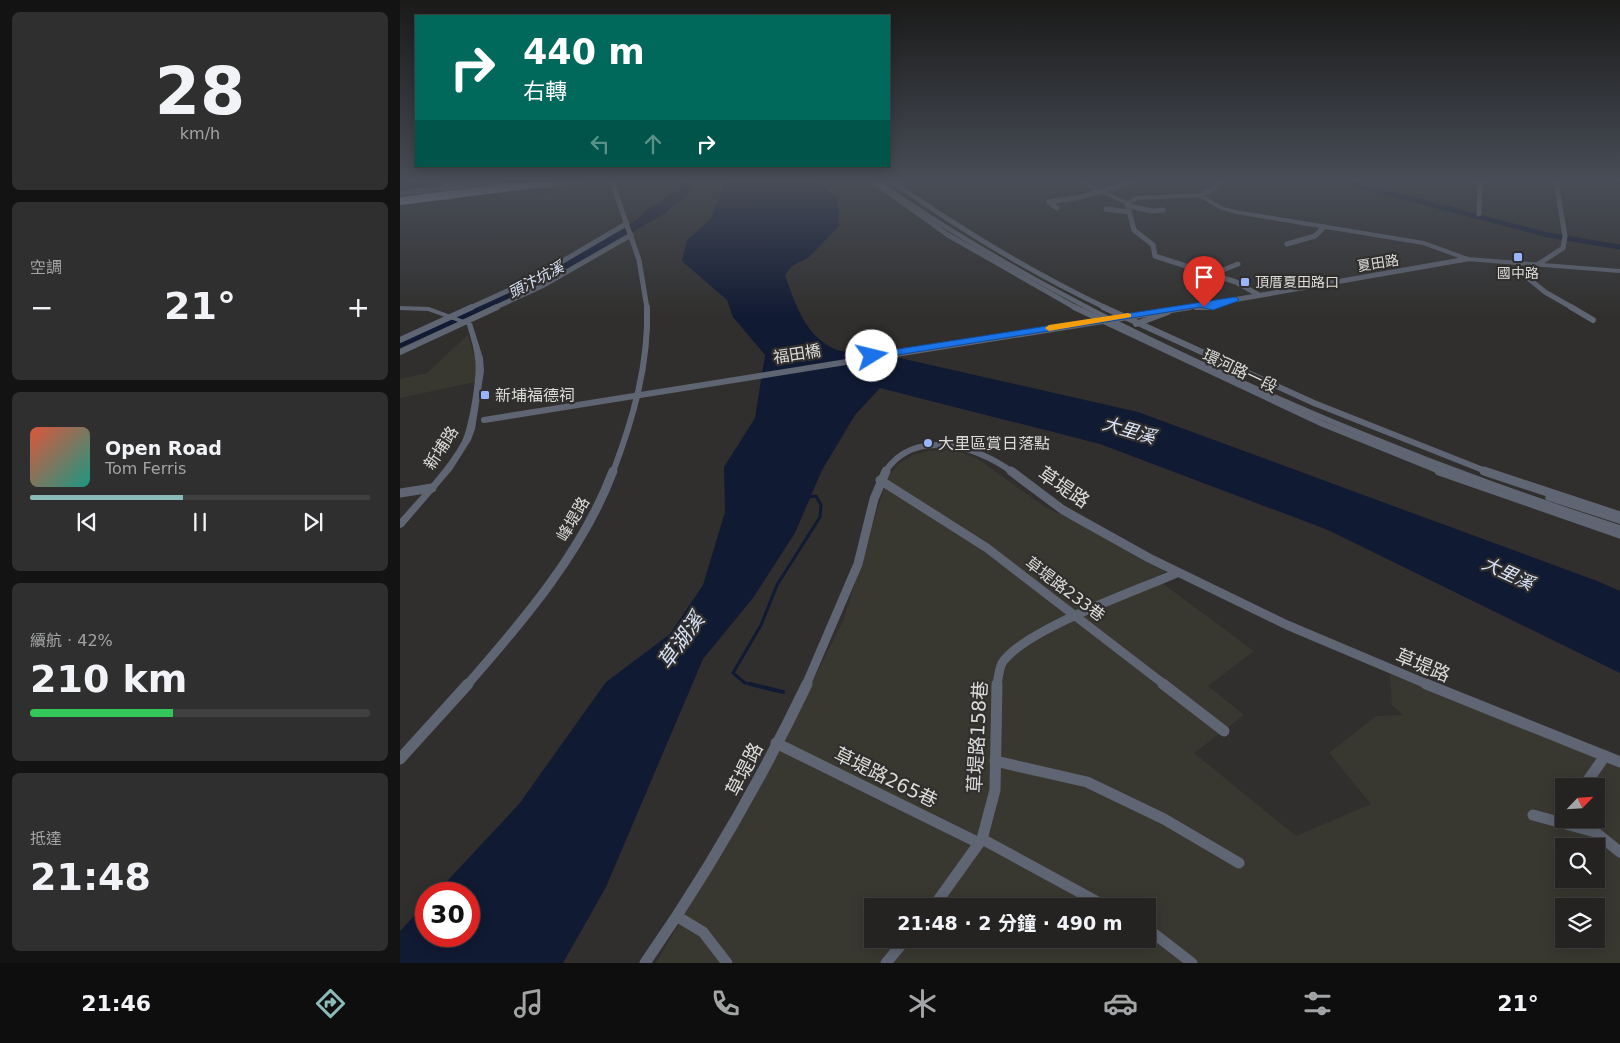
<!DOCTYPE html>
<html lang="zh-TW">
<head>
<meta charset="utf-8">
<style>
  :root { --surface:#242322; --page:#302f2f; --text:#f1f3f6; --muted:#a3a4a5; --line:#414040; --accent:#8bbbb9 }
  body { margin:0; font-family:"DejaVu Sans","Noto Sans TC",sans-serif; background:var(--page); color:var(--text); height:100vh; display:flex; flex-direction:column; font-size:19px; white-space:nowrap }
  * { box-sizing:border-box; margin:0 }
  p { font-size:16px; color:var(--muted) }
  .icon { flex:none; width:28px; height:28px; fill:none; stroke:currentColor; stroke-width:2; stroke-linecap:round; stroke-linejoin:round }
  .map { position:relative; flex:1; overflow:hidden }
  .sheet { display:flex; flex-direction:column; gap:12px; padding:12px; background:#141313; width:400px }
  .sheet>* { flex:none }
  .banner { position:absolute; left:15px; top:15px; width:475px; height:152px; border-radius:0px; box-shadow:0 2px 12px #0003,0 0 0 1px var(--line); background:#00695c; color:#fff; overflow:hidden }
  .needle { width:32px; rotate:65deg }
  .buttons { position:absolute; left:1155px; top:778px; display:grid; gap:10px }
  .buttons a { display:grid; place-items:center; width:50px; height:50px; border-radius:0px; background:var(--surface); box-shadow:0 2px 12px #0003,0 0 0 1px var(--line); font-size:25px }
  .speed { position:absolute; left:15px; top:882px; display:flex; gap:10px; font-size:25px; font-weight:700; text-align:center }
  .speed>* { display:grid; place-content:center; width:65px; height:65px; border-radius:50%; background:var(--surface); box-shadow:0 2px 12px #0003,0 0 0 1px var(--line); line-height:1 }
  .speed .limit { border:8px solid #d22; background:#fff; color:#111 }
  .pin { position:absolute; display:grid; place-items:center; width:42px; height:42px; color:#fff; margin:-51px -21px; border-radius:50% 50% 50% 0; rotate:-45deg; box-shadow:0 0 5px #0007 }
  .pin .icon { rotate:45deg }
  .me { position:absolute; width:55px; margin:-28px; rotate:81deg; stroke-linejoin:round; filter:drop-shadow(0 0 4px #0008) }
  .turn { display:flex; align-items:center; gap:18px; height:105px; padding:0 25px; font-size:22px }
  .turn .icon { width:65px; height:65px; stroke-width:2.5 }
  .turn b { display:block; font-size:35px; line-height:42px }
  .lanes { display:flex; align-items:center; height:48px; padding:0 25px; background:#0003; justify-content:center; gap:25px; direction:ltr }
  .lanes .off { opacity:.35 }
  .big { font-size:38px; font-weight:700; line-height:1.1 }
  .sheet .widget { flex:1; display:flex; flex-direction:column; justify-content:center; gap:8px; min-width:0; padding:0 18px; border-radius:8px; background:var(--page) }
  .sheet .dial { align-items:center; gap:0 }
  .dial b { font-size:65px; line-height:1 }
  .song { display:flex; align-items:center; gap:15px }
  .cover { width:60px; height:60px; border-radius:8px; background:linear-gradient(135deg,hsl(10 70% 55%),hsl(170 70% 35%)) }
  .played { height:5px; border-radius:2px; background:linear-gradient(90deg,var(--accent) 45%,var(--line) 45%) }
  .keys { display:flex; justify-content:space-around; direction:ltr }
  .heat { display:flex; justify-content:space-between; align-items:center; font-size:28px; direction:ltr }
  .charge { height:8px; border-radius:4px; background:linear-gradient(90deg,#34c759 42%,var(--line) 0) }
  .trip { position:absolute; left:464px; top:898px; width:292px; height:50px; border-radius:0px; background:var(--surface); box-shadow:0 2px 12px #0003,0 0 0 1px var(--line); font-weight:700; line-height:50px; text-align:center }
  .menu { display:flex; height:80px; justify-content:space-around; align-items:center; background:#0e0e0e; color:var(--muted) }
  .menu .icon { width:35px; height:35px }
  .menu .current { color:var(--accent) }
  .menu b { font-size:22px; color:var(--text) }
  main { display:flex; flex:1; min-height:0 }
  .map>svg:first-child { display:block }
  .built { fill:#393830; fill-rule:evenodd }
  .water { fill:#111a33 }
  .lines { fill:none; stroke-linecap:round; stroke-linejoin:round }
  .stream-far1 { stroke:#111a33; stroke-width:3 }
  .stream { stroke:#111a33; stroke-width:4 }
  .canal { stroke:#111a33; stroke-width:5 }
  .minor-far3 { stroke:#5f6572; stroke-width:5 }
  .minor-far2 { stroke:#5f6572; stroke-width:6 }
  .minor-far1 { stroke:#5f6572; stroke-width:9 }
  .minor { stroke:#5f6572; stroke-width:11 }
  .tertiary { fill:#5f6572; fill-rule:evenodd }
  .minor-bridge-far1 { stroke:#5f6572; stroke-width:5 }
  .minor-bridge { stroke:#5f6572; stroke-width:6 }
  .primary-bridge { stroke:#8e99b5; stroke-width:8 }
  .route { fill:#1a73e8; stroke:#114b97 }
  .slow { fill:#f59e0b }
  .poi-dot { fill:#99b5fd; stroke:#302f2d; stroke-width:2 }
  .labels { text-anchor:middle; dominant-baseline:central; stroke-width:4.5; stroke-linejoin:round; paint-order:stroke }
  .far-street-label { font-size:14px; fill:#dbdbd9; stroke:#302f2d }
  .far-poi-label { font-size:14px; fill:#dbdbd9; stroke:#302f2d }
  .far-water-label { font-size:15px; font-style:italic; fill:#d9e2f8; stroke:#302f2d }
  .street-label { font-size:16px; fill:#dbdbd9; stroke:#302f2d }
  .poi-label { font-size:16px; fill:#dbdbd9; stroke:#302f2d; text-anchor:start }
  .water-label { font-size:18px; font-style:italic; fill:#d9e2f8; stroke:#302f2d }
  .near-street-label { font-size:19px; fill:#dbdbd9; stroke:#302f2d }
  .near-water-label { font-size:21px; font-style:italic; fill:#d9e2f8; stroke:#302f2d }
</style>
</head>
<body>
<main>
<section class="sheet">
<div class="widget dial"><b>28</b><p>km/h</p></div>
<div class="widget"><p>空調</p>
<div class="heat"><a>−</a><b class="big">21°</b><a>+</a></div>
</div>
<div class="widget">
<div class="song"><i class="cover"></i><div><b>Open Road</b><p>Tom Ferris</p></div></div>
<div class="played"></div>
<div class="keys"><svg class="icon" aria-label="previous" viewBox="0 0 24 24"><path d="M18 5L8 12l10 7zM5 5v14"/></svg><svg class="icon" aria-label="pause" viewBox="0 0 24 24"><path d="M8 5v14M16 5v14"/></svg><svg class="icon" aria-label="next" viewBox="0 0 24 24"><path d="M6 5l10 7-10 7zM19 5v14"/></svg></div>
</div>
<div class="widget"><p>續航 · 42%</p><b class="big">210 km</b><div class="charge"></div></div>
<div class="widget"><p>抵達</p><b class="big">21:48</b></div>
</section>
<div class="map">
<svg width="1220" height="963" viewBox="0 0 1220 963">
  <rect width="100%" height="100%" fill="#302f2d"/>
  <g class="built">
    <polygon points="193,182 209,182 210,188 143,201 137,198 157,187"/>
    <polygon points="68,335 76,364 75,382 0,398 0,379 27,373"/>
    <path d="M 546,450 L 561,452 L 579,460 L 645,507 L 698,533 L 766,571 L 755,578 L 854,651 L 808,686 L 844,715 L 794,753 L 896,836 L 971,804 L 929,753 L 976,716 L 1003,715 L 992,705 L 990,674 L 1220,765 L 1220,963 L 256,963 L 353,799 L 444,619 L 487,478 L 498,464 L 513,455 L 529,451 ZM 1164,786 L 1196,786 L 1196,819 L 1164,819 ZM 1164,846 L 1196,846 L 1196,879 L 1164,879 ZM 472,906 L 748,906 L 748,939 L 472,939 ZM 1164,906 L 1196,906 L 1196,939 L 1164,939 Z"/>
  </g>
  <g class="water">
    <path d="M 277,182 L 293,184 C 287,198 275,205 264,214 L 137,286 L 0,348 L 0,342 L 133,281 L 238,219 L 243,213 L 280,189 L 281,184 Z"/>
    <path d="M 321,182 L 420,182 L 438,201 L 439,226 L 409,257 L 392,266 L 385,275 C 395,304 406,338 437,350 C 446,353 460,351 469,351 L 738,412 L 1197,581 L 1220,591 L 1220,673 L 928,530 L 700,444 L 480,388 L 455,415 L 422,470 L 395,533 L 353,598 L 303,659 L 206,887 L 163,963 L 0,963 L 0,931 L 26,903 L 26,936 L 69,936 L 69,894 L 35,894 L 119,804 L 206,682 L 270,634 L 303,585 L 325,512 L 324,467 L 355,418 L 365,355 L 333,317 L 327,300 L 282,261 L 287,240 L 311,219 L 323,187 Z"/>
  </g>
  <g class="lines">
    <polyline class="stream-far1" points="355,685 345,683 333,673 361,625 377,585 420,517 421,505 416,496 408,497"/>
    <polyline class="stream" points="350,684 383,692"/>
    <polyline class="canal" points="945,182 1148,235 1220,247"/>
    <g class="minor-far3">
      <polyline points="48,182 48,198 51,197"/>
      <polyline points="212,182 239,260 247,308"/>
      <polyline points="474,182 548,235 676,308"/>
      <path d="M 493,182 C 561,230 631,272 706,308"/>
      <polyline points="1156,182 1165,236 1163,248 1137,265 1128,278 1145,292 1173,308"/>
      <polyline points="92,185 115,182"/>
      <polyline points="143,186 176,182"/>
      <polyline points="0,193 96,182"/>
      <polyline points="800,195 812,190 820,182"/>
      <polyline points="727,203 734,230 753,245 755,256 836,282 859,295"/>
      <polyline points="729,206 752,211 763,210"/>
      <polyline points="657,208 649,202 681,197 734,182"/>
      <polyline points="706,209 729,212"/>
      <polyline points="1079,214 1080,182"/>
      <polyline points="887,244 915,236 924,227"/>
      <polyline points="813,274 838,264"/>
      <polyline points="833,300 1067,259"/>
      <polyline points="796,307 813,307 831,301"/>
      <polyline points="70,308 127,282 226,224"/>
      <polyline points="94,308 142,286 231,235"/>
    </g>
    <g class="minor-far2">
      <polyline points="674,307 923,424 1042,472"/>
      <polyline points="703,307 914,403 1088,472"/>
      <polyline points="796,307 813,307"/>
      <polyline points="1171,307 1193,320"/>
      <polyline points="736,324 768,312"/>
      <polyline points="0,340 72,307"/>
      <polyline points="0,352 97,307"/>
      <path d="M 213,472 C 233,419 249,364 247,307"/>
      <path d="M 485,472 C 514,427 578,446 612,472"/>
    </g>
    <g class="minor-far1">
      <polyline points="611,471 663,510 749,558 887,625 1029,685"/>
      <polyline points="1039,471 1220,534"/>
      <polyline points="1084,471 1220,516"/>
      <polyline points="480,480 587,548 765,685"/>
      <polyline points="0,493 32,488"/>
      <path d="M 67,685 C 123,621 183,551 213,471"/>
      <polyline points="406,685 458,564 474,499 486,471"/>
      <path d="M 597,685 C 598,679 599,669 602,663 C 625,629 736,591 777,573"/>
    </g>
    <g class="minor">
      <polyline points="763,684 824,731"/>
      <polyline points="1026,684 1220,762"/>
      <polyline points="376,743 579,843"/>
      <polyline points="0,759 68,684"/>
      <polyline points="595,761 687,782 764,819 839,863"/>
      <polyline points="1184,786 1205,756"/>
      <polyline points="1133,815 1195,832 1220,852"/>
      <polyline points="582,839 705,906"/>
      <polyline points="534,906 582,839 595,790 597,684"/>
      <polyline points="278,917 303,932 327,963"/>
      <polyline points="748,929 792,963"/>
      <path d="M 245,963 C 307,874 360,782 407,684"/>
      <polyline points="486,963 506,939"/>
    </g>
    <g class="tertiary">
      <path d="M 476,182 L 482,182 C 580,250 685,306 793,357 C 932,422 1074,478 1220,525 L 1220,531 C 1167,516 1115,496 1063,477 C 930,427 800,369 674,303 C 625,277 577,250 531,220 C 513,208 493,196 476,182 Z"/>
      <polygon points="677,182 684,182 727,201 737,196 800,193 823,207 836,210 1024,241 1068,257 1220,269 1220,273 1067,261 1023,245 836,214 819,209 799,197 738,200 727,205"/>
      <path d="M 0,306 L 29,307 L 72,323 L 83,358 L 84,371 L 75,429 L 71,440 L 52,470 L 3,527 L 0,528 L 0,519 C 22,494 46,470 62,441 C 69,428 78,374 75,359 C 74,347 70,336 67,325 L 28,311 L 0,310 Z"/>
      <polygon points="1149,495 1220,518 1220,524 1146,500 1145,498 1146,496"/>
    </g>
    <polyline class="minor-bridge-far1" points="782,308 833,300"/>
    <polyline class="minor-bridge" points="84,420 790,307"/>
    <polyline class="primary-bridge" points="0,201 151,182"/>
  </g>
  <linearGradient id="sky" x2="0" y2="1"><stop stop-color="#1a1a19"/><stop offset="0.57" stop-color="#484d57"/><stop offset="1" stop-color="#484d57" stop-opacity="0"/></linearGradient>
  <rect width="1220" height="317" fill="url(#sky)"/>
  <polygon class="route" points="835,297 839,299 838,301 813,310 800,307 472,359 467,356 472,353"/>
  <polygon class="slow" points="728,313 731,314 731,317 649,331 645,328 649,325"/>
  <g class="poi-dot">
    <rect x="1113" y="252" width="10" height="10" rx="2.5"/>
    <rect x="840" y="277" width="10" height="10" rx="2.5"/>
    <rect x="80" y="390" width="10" height="10" rx="2.5"/>
    <circle cx="528" cy="443" r="5"/>
  </g>
  <g class="labels">
    <g class="far-street-label">
      <text transform="translate(978 263) rotate(-9)">夏田路</text>
    </g>
    <g class="far-poi-label">
      <text x="1118" y="273">國中路</text>
      <text x="855" y="282" text-anchor="start">頂厝夏田路口</text>
    </g>
    <g class="far-water-label">
      <text transform="translate(136 280) rotate(-28)">頭汴坑溪</text>
    </g>
    <g class="street-label">
      <text transform="translate(397 354) rotate(-9)">福田橋</text>
      <text transform="translate(840 371) rotate(25)">環河路一段</text>
      <text transform="translate(41 448) rotate(-57)">新埔路</text>
      <text transform="translate(173 519) rotate(-60)">峰堤路</text>
      <text transform="translate(665 589) rotate(37)">草堤路233巷</text>
    </g>
    <g class="poi-label">
      <text x="95" y="395">新埔福德祠</text>
      <text x="538" y="443">大里區賞日落點</text>
    </g>
    <g class="water-label">
      <text transform="translate(729 430) rotate(16)">大里溪</text>
      <text transform="translate(1108 573) rotate(25)">大里溪</text>
    </g>
    <g class="near-street-label">
      <text transform="translate(664 487) rotate(34)">草堤路</text>
      <text transform="translate(1023 665) rotate(22)">草堤路</text>
      <text transform="translate(577 737) rotate(-87)">草堤路158巷</text>
      <text transform="translate(344 769) rotate(-63)">草堤路</text>
      <text transform="translate(486 777) rotate(26)">草堤路265巷</text>
    </g>
    <g class="near-water-label">
      <text transform="translate(281 641) rotate(-54)">草湖溪</text>
    </g>
  </g>
</svg>
<div class="buttons">
<a><svg class="needle" viewBox="-14 -14 28 28"><path d="M0-13l5 13h-10z" fill="#e53935"/><path d="M0 13l5-13h-10z" fill="#a3a4a5"/></svg></a>
<a><svg class="icon" aria-label="search" viewBox="0 0 24 24"><circle cx="10" cy="10" r="6"/><path d="M15 15l6 6"/></svg></a>
<a><svg class="icon" aria-label="layers" viewBox="0 0 24 24"><path d="M12 4l9 5-9 5-9-5zM3 14l9 5 9-5"/></svg></a>
</div>
<div class="speed"><div class="limit">30</div></div>
<div class="pin" style="left:804px;top:307px;background:#d93025"><svg class="icon" aria-label="arrive" viewBox="0 0 24 24"><path d="M6 21V4h12l-3 4 3 4H6"/></svg></div>
<svg class="me" style="left:472px;top:356px" viewBox="-20 -20 40 40"><circle r="19" fill="#fff"/><path d="M0-13L10 11 0 6-10 11z" fill="#1a73e8"/></svg>
<div class="trip">21:48 · 2 分鐘 · 490 m</div>
<div class="banner">
<div class="turn"><svg class="icon" aria-label="right" viewBox="0 0 24 24"><path d="M7 20v-9h11M14 6l5 5-5 5"/></svg><div><b>440 m</b>右轉</div></div>
<div class="lanes"><svg class="icon off" aria-label="left" viewBox="0 0 24 24"><path d="M17 20v-9H6M10 6l-5 5 5 5"/></svg><svg class="icon off" aria-label="ahead" viewBox="0 0 24 24"><path d="M12 20V5M6 11l6-6 6 6"/></svg><svg class="icon" aria-label="right" viewBox="0 0 24 24"><path d="M7 20v-9h11M14 6l5 5-5 5"/></svg></div>
</div>
</div>
</main>
<nav class="menu">
<b>21:46</b>
<svg class="icon current" aria-label="directions" viewBox="0 0 24 24"><path d="M12 3l9 9-9 9-9-9zM9 14v-3h6M13 9l2 2-2 2"/></svg>
<svg class="icon" aria-label="music" viewBox="0 0 24 24"><path d="M9 18V5l10-2v13"/><circle cx="6" cy="18" r="3"/><circle cx="16" cy="16" r="3"/></svg>
<svg class="icon" aria-label="phone" viewBox="0 0 24 24"><path d="M5 4h4l2 5-3 2q2 4 5 5l2-3 5 2v4C11 20 4 13 5 4z"/></svg>
<svg class="icon" aria-label="climate" viewBox="0 0 24 24"><path d="M12 3v18M4 7l16 10M4 17L20 7"/></svg>
<svg class="icon" aria-label="car" viewBox="0 0 24 24"><path d="M5 17H2v-5l4-1 3-4h7l3 4 3 1v5h-3M9 17h6M6 11h13"/><circle cx="7" cy="17" r="2"/><circle cx="17" cy="17" r="2"/></svg>
<svg class="icon" aria-label="filters" viewBox="0 0 24 24"><path d="M4 7h16M4 17h16"/><circle cx="9" cy="7" r="2"/><circle cx="15" cy="17" r="2"/></svg>
<b>21°</b>
</nav>
</body>
</html>
